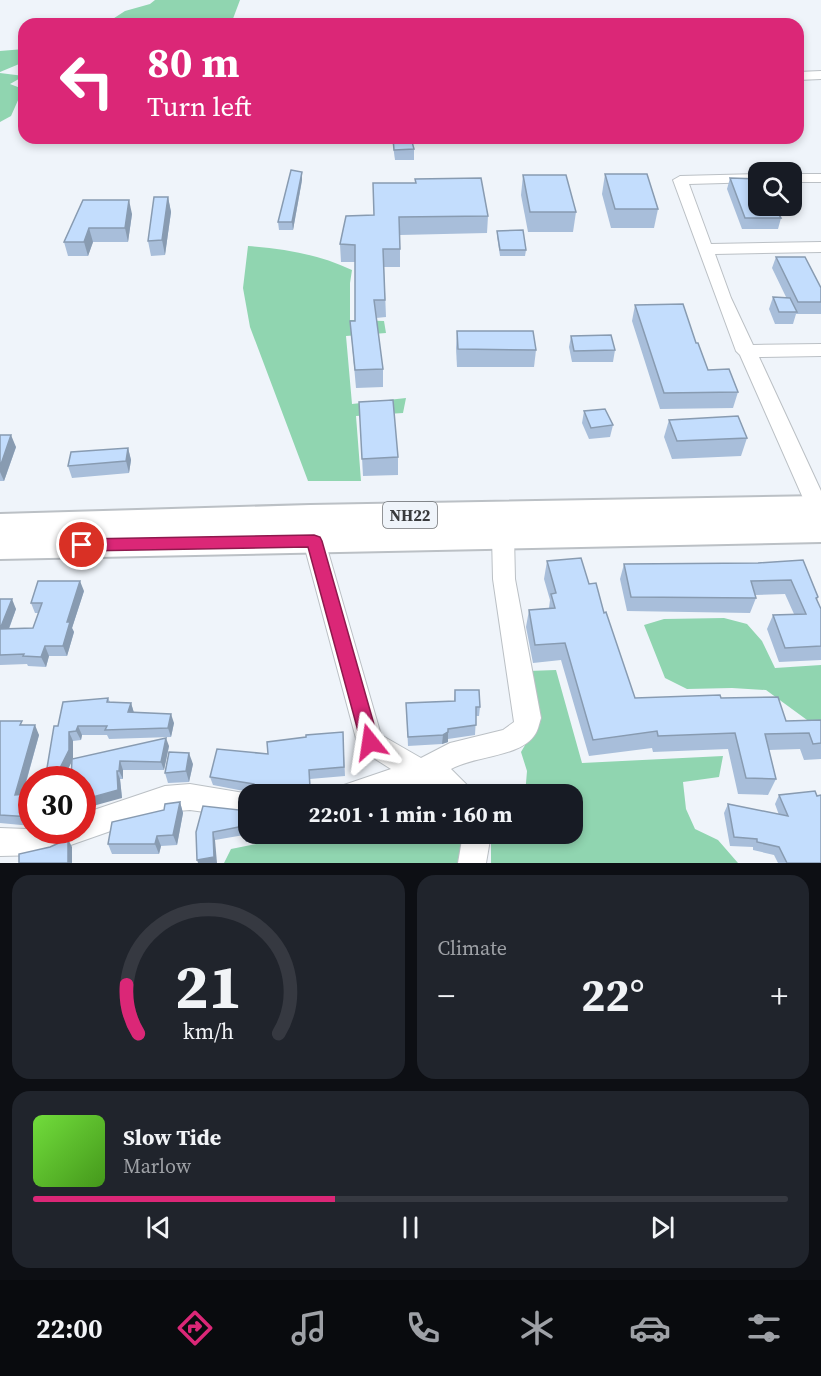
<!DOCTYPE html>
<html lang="en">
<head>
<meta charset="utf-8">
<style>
  :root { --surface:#171b24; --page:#20242c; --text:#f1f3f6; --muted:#9ea1a6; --line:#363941; --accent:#db2777 }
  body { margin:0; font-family:"Source Serif 4",serif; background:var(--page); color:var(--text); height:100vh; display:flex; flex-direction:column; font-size:22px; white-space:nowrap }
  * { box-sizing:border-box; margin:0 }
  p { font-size:20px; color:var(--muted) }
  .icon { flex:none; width:33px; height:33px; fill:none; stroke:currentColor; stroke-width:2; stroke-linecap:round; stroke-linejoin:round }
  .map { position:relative; height:863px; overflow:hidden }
  .drawer { display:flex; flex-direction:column; gap:12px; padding:12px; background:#0d0f14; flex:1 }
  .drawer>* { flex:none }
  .guide { position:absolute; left:18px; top:18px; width:786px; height:126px; border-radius:18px; box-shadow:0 3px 9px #0003; background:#db2777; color:#fff; overflow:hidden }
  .controls { position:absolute; left:748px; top:162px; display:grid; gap:12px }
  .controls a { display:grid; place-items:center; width:54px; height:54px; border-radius:12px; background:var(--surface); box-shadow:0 3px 9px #0003; font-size:30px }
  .speed { position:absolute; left:18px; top:766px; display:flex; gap:12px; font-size:30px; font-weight:700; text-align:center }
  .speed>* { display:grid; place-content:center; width:78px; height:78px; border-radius:50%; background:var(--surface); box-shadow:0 3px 9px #0003; line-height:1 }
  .speed .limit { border:9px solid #d22; background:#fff; color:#111 }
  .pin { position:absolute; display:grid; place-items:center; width:51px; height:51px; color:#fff; margin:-26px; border:3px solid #fff; border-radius:50%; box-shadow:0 2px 6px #0007 }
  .me { position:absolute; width:66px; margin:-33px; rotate:345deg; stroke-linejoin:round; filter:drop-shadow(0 0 4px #0008) }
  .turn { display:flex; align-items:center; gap:21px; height:126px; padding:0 30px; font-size:27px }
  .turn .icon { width:78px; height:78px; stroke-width:2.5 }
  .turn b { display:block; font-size:42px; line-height:51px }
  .big { font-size:45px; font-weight:700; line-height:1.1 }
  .drawer .widget { flex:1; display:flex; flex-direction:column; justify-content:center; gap:9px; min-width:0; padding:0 21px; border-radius:18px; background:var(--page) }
  .drawer .dial { align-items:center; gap:0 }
  .dial svg { height:156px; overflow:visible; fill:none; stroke:var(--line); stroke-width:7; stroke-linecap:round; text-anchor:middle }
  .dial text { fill:var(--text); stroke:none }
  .song { display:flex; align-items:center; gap:18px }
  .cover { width:72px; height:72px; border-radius:9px; background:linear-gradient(135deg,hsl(100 70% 55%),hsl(100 70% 35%)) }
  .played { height:6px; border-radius:3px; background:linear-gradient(90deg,var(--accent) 40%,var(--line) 40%) }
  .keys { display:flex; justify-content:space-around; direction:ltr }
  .heat { display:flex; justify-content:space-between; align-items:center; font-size:33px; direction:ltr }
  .drawer .tiles { flex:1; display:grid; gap:12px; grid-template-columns:1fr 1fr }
  .widget:last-child { grid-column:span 2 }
  .trip { position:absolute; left:238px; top:784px; width:345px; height:60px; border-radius:18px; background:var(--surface); box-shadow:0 3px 9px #0003; font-weight:700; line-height:60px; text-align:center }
  .dock { display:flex; height:96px; justify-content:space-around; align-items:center; background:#090b0e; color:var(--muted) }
  .dock .icon { width:42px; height:42px }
  .dock .current { color:var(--accent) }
  .dock b { font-size:27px; color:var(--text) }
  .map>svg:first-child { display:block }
  .green { fill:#90d5b0 }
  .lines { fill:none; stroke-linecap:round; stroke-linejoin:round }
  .minor-casing { stroke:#bbc0c5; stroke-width:2 }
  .highway-casing { stroke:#bbc0c5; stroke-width:4 }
  .minor { fill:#fff; fill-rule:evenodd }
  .highway { fill:#fff; fill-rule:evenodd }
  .wall { fill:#a8beda }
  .shaded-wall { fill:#889bb1 }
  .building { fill:#c3ddfd; stroke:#889bb1; stroke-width:1.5 }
  .route { fill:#db2777; stroke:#8e194d; stroke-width:1.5 }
  .labels { text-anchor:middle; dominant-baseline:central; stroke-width:4.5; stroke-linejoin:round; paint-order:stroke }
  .shield { fill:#eff4fa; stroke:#6f7275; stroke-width:1.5 }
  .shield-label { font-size:16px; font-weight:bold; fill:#383a3c }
</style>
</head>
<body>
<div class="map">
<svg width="821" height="863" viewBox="0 0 821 863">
  <rect width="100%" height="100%" fill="#eff4fa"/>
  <g class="green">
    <polygon points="155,0 240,0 231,24 169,24 167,22 166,24 105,24 125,11 150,4"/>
    <polygon points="24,49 24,62 0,72 0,51"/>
    <polygon points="0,73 24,76 10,84 23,89 11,116 0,122"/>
    <path d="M 248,246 C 285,249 318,254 352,270 L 350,283 L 350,320 L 384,321 L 386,333 L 346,336 L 352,404 L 406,398 L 403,413 L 356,416 L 361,481 L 308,481 L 250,327 L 243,288 Z"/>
    <polygon points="724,618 747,624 762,641 775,668 821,665 821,735 818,728 766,690 732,688 687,689 665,678 644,625 664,619"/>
    <polygon points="556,670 582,763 723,756 719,777 683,782 686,809 695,829 718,840 738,863 491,863 491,834 573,834 573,795 525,795 527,771 521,752 537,725 528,671"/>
    <polygon points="293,834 464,834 459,863 224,863 231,849 292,837"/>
  </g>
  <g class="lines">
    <defs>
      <g id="minor">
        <polygon points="821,71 821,79 798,80 798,72"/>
        <polygon points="759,174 759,182 689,184 711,244 821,242 821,252 715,254 731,298 753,345 821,344 821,356 759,357 821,491 821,522 814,520 810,514 740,355 736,351 673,180 680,176"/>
        <rect x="792" y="174" width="29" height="8"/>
        <path d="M 503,528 L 511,530 L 514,536 L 515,579 L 541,718 C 539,724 538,731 534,736 C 519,757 474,756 451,769 L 468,786 L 472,795 L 442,795 L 437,789 L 420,784 L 388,795 L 337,795 L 341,786 L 391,769 L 361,750 L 357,742 L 303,541 L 306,535 L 314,533 L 322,535 L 325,541 L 381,735 L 421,758 L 450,743 L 503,730 L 514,722 L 493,579 L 492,536 L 495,530 Z"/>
        <polygon points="190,784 256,795 249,795 249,818 190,810 165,812 42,855 0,856 0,828 82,831 82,814 165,786"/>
        <polygon points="463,834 491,834 486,863 458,863"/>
      </g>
      <polygon id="highway" points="821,496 821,542 0,559 0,514 310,505"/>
    </defs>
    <use href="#minor" class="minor-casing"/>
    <use href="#highway" class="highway-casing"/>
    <use href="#minor" class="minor"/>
    <use href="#highway" class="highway"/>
  </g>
  <g class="wall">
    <polygon points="392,138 411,138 414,149 414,160 395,160"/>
    <polygon points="605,174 658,209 654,228 611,228 602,194"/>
    <polygon points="523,175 576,212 573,232 528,232 521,195"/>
    <polygon points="730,178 781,218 778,229 742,229 727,189"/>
    <polygon points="302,180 293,230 279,230 278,222"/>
    <polygon points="168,197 171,212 165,255 151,256 148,241"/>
    <polygon points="83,200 132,214 128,242 93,242 88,256 68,256 64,242"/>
    <polygon points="346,216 488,216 487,233 400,235 400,267 384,267 386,317 376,318 383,369 383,387 356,388 350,321 355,321 355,262 341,262 340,244"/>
    <polygon points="497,231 526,250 525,256 500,256 497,236"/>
    <polygon points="776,257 821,288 821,314 796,314 793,324 775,324 769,309 773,297 786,297 772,268"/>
    <polygon points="635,305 696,343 708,370 738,392 733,408 660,409 632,321"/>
    <polygon points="457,331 536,350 534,367 457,367 456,348"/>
    <polygon points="571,336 615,350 613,362 572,362 569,347"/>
    <polygon points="359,402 398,457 398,475 363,476"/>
    <polygon points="584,411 613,425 610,437 589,439 582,423"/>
    <polygon points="669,420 747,438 741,456 672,459 664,437"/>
    <polygon points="0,435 16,447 4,481 0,481"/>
    <polygon points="128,448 131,460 129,473 72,478 68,466"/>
    <polygon points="803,560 818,597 817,600 821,609 821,660 779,662 767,629 773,615 794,614 785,594 755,595 756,598 750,613 627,611 620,579 624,564 758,563"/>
    <polygon points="547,561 589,584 604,613 635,698 721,698 786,721 821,720 821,759 804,760 800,749 769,750 776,779 768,795 738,794 728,749 653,752 652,748 589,756 561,660 533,663 526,627 529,610 549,608 550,600 544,579"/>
    <polygon points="84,591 72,628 74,632 67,656 49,656 46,667 28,666 27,664 0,665 0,599 16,609 9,629 33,628 39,613 35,613 31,603"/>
    <polygon points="455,690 480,707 479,716 476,716 475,735 448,739 448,742 442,744 408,746 406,703 454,701"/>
    <polygon points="108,698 110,702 131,703 134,713 174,723 171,737 109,739 107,735 82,735 81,740 73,741 73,759 169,746 164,770 123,770 123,779 120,779 122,798 71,762 63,780 58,726"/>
    <polygon points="0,721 24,725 39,735 23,794 32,806 32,826 0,823"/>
    <polygon points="343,732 345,776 310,779 311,795 249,795 249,792 213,785 210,777 268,754"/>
    <polygon points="193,764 189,782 168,783 165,773"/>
    <polygon points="779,795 821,863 778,863 774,855 753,850 753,847 730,846 724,813 728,804 779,815 775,804"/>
    <polygon points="180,802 183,813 177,845 161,846 159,854 112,854 108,844 164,810"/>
    <polygon points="248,811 246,842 244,835 215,840 196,832"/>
  </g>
  <g class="shaded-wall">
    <polygon points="302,172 302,180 293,230 292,222"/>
    <polygon points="168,197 171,212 165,255 162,240"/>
    <polygon points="129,200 132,214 128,242 125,228"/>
    <polygon points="89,228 93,242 88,256 84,242"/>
    <polygon points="11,435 16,447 4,481 0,472 0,467"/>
    <polygon points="128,448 131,460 129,473 126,461"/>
    <polygon points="80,581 84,591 72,628 74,632 67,656 63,646 67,622"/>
    <polygon points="12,599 16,609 5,639 0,629"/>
    <polygon points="45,646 49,656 46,667 41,657"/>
    <polygon points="131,703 134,713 128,712"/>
    <polygon points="171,714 174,723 171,737 168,728"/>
    <polygon points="35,725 39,735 20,803 15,795"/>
    <polygon points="78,726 82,735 81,740 76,731"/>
    <polygon points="69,732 73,741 73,759 63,780 54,780"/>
    <polygon points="448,732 448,742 442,744 443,735"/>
    <polygon points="166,738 169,746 164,770 161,762"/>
    <polygon points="189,753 193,764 189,782 186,771"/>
    <polygon points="120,761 123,770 123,779 119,771"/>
    <polygon points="117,771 120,779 122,798 82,809 82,800"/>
    <polygon points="27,794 32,802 29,814 24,805"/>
    <polygon points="180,802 183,813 177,845 173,835"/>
    <polygon points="213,832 215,840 217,863 198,863 197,860"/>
    <polygon points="249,833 249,834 283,834 246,842 244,834"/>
    <polygon points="157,836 161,846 159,854 155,844"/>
    <polygon points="68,839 72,847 72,863 68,863"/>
  </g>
  <g class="building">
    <polygon points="393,138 411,138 414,149 394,150"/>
    <polygon points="291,170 302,172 292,222 278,222"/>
    <polygon points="605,174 647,174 658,209 615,209"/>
    <polygon points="523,175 566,175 576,212 530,212"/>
    <polygon points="481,178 488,216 399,217 400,249 383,249 385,300 374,300 383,369 355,370 350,321 355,321 355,245 340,244 346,216 374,215 373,183 416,183 415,179"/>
    <polygon points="730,178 759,179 759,206 774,206 781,218 745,218"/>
    <polygon points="154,197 168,197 162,240 148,241"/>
    <polygon points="83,200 129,200 125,228 89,228 84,242 64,242"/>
    <polygon points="523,230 526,250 500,250 497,231"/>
    <polygon points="776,257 805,257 821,288 821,302 798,302"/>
    <polygon points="773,297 790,298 797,312 779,312"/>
    <polygon points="683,304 696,343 698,343 708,370 729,369 738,392 664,393 635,305"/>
    <polygon points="457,331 533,331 536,350 458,349"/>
    <polygon points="611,335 615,350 574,351 571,336"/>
    <polygon points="393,400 398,457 362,459 359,402"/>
    <polygon points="605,409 613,425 591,428 584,411"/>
    <polygon points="738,416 747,438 677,441 669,420"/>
    <polygon points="0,435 11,435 0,467"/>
    <polygon points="128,448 126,461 68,466 71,452"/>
    <polygon points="581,558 589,584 596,583 604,613 606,612 635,698 720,695 721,698 778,697 786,721 821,720 821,743 813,744 809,733 765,734 776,779 746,778 735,733 658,736 657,731 593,740 565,643 535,645 529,610 555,608 551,594 556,593 547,561"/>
    <polygon points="803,560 818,597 816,598 821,609 821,646 785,648 773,615 806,614 791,580 751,581 756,598 631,597 624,564 758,563"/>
    <polygon points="38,581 80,581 67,622 70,622 63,646 45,646 41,657 23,656 24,654 0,655 0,629 33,628 42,603 31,603"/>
    <polygon points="0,599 12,599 0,629"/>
    <polygon points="455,690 479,690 480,707 476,707 476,725 448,729 448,732 443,735 408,737 406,703 455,701"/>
    <polygon points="108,698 107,702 131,703 128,712 171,714 168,728 105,730 107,726 78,726 76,731 69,732 69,750 54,780 45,780 54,726 58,726 63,702"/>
    <polygon points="0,721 22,721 20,725 35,725 15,795 27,794 24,805 32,806 32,817 0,815"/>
    <polygon points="343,732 344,767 309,770 310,788 280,792 281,795 249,795 249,789 256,787 254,784 210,777 217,749 268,754 267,742 306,737 306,735"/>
    <polygon points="166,738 161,762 120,761 119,771 117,771 118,790 82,800 82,780 71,780 72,759"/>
    <polygon points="169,752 189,753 186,771 165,773"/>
    <polygon points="815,791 817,796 821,795 821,863 787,863 779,847 757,842 757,839 734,837 728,804 788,816 779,795"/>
    <polygon points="249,797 249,833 244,834 244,826 213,832 214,857 197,860 196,832 203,806 248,811"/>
    <polygon points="180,802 173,835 157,836 155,844 108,844 112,822 164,810 165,804"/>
    <polygon points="68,839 68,863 19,863 19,854 50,847"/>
  </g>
  <polygon class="route" points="314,535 320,537 322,541 379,742 376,748 370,750 363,748 361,742 308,547 82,551 77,549 74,545 77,541 82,539"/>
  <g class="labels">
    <rect class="shield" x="383" y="502" width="54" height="26" rx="4.5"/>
    <g class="shield-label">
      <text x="410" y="515">NH22</text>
    </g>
  </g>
</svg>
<div class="controls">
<a><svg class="icon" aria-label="search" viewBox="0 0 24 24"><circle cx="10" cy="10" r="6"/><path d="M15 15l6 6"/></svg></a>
</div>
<div class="speed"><div class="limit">30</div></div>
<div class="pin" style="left:82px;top:545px;background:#d93025"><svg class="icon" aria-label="arrive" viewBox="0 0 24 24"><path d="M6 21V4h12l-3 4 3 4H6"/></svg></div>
<svg class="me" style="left:370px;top:742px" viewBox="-20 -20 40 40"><path d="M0-17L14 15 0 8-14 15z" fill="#db2777" stroke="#fff" stroke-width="4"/></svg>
<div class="trip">22:01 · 1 min · 160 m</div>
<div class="guide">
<div class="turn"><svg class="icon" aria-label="left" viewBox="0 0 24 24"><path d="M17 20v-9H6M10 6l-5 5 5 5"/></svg><div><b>80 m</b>Turn left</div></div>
</div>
</div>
<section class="drawer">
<div class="tiles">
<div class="widget dial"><svg viewBox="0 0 100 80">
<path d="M14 69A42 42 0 1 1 86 69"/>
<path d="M14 69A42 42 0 0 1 8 44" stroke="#db2777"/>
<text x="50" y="56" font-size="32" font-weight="700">21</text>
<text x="50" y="72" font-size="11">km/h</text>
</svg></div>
<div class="widget"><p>Climate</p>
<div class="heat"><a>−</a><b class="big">22°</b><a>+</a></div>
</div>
<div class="widget">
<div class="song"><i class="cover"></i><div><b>Slow Tide</b><p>Marlow</p></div></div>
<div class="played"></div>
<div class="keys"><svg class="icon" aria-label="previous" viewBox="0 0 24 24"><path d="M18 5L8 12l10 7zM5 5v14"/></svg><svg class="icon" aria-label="pause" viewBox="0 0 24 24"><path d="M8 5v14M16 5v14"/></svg><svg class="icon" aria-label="next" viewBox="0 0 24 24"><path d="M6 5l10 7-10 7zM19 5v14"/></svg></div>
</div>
</div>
</section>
<nav class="dock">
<b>22:00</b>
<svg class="icon current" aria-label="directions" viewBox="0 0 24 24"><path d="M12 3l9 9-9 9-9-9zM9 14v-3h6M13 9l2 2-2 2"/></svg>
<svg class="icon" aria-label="music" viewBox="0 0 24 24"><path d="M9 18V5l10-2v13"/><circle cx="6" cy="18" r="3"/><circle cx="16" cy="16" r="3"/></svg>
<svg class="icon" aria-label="phone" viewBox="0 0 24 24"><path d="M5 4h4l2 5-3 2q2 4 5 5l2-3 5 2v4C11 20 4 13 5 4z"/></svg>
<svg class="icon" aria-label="climate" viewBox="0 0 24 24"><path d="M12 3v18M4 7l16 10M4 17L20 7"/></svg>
<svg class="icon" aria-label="car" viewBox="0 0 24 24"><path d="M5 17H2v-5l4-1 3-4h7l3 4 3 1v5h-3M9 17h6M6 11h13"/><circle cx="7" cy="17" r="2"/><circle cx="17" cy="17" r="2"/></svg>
<svg class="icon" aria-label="filters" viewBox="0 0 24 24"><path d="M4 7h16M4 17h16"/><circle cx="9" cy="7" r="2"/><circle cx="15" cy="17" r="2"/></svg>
</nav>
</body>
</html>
